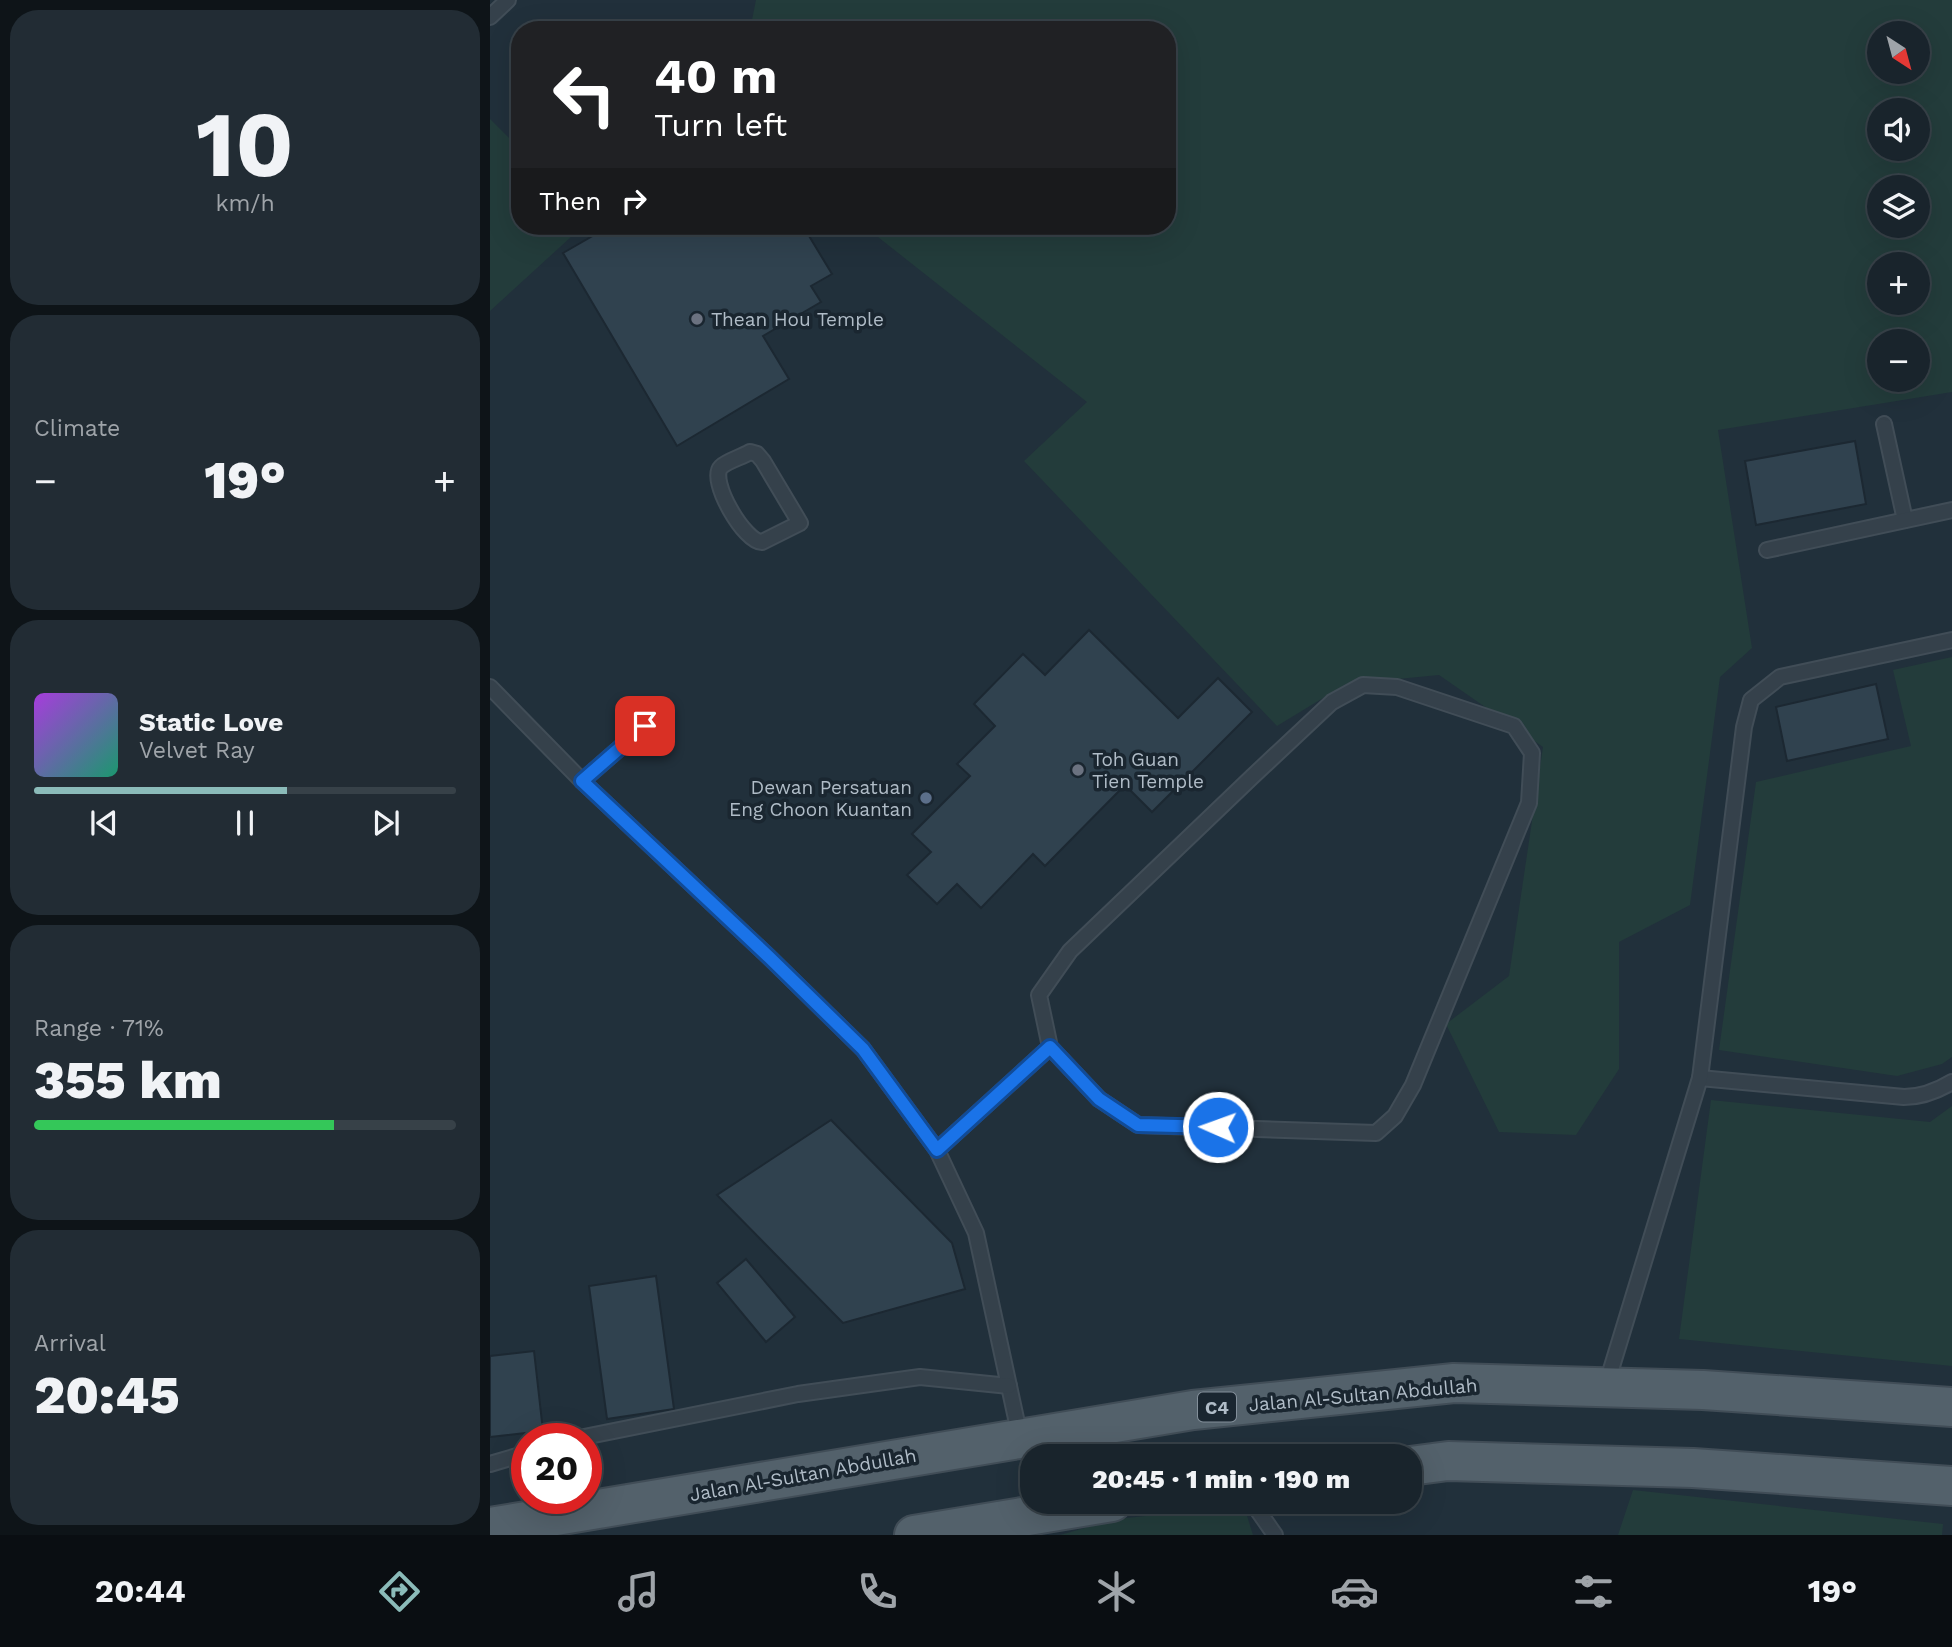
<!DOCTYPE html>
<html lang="en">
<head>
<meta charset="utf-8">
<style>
  :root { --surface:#19242c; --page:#222c34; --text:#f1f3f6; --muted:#9fa4a9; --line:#374148; --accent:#8bbbb9 }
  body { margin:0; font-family:"Work Sans",sans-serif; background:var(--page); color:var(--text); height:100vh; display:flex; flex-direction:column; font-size:26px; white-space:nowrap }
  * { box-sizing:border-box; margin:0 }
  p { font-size:23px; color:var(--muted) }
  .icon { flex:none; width:38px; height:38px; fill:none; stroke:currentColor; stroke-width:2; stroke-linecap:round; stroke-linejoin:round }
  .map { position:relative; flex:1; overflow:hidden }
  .side { display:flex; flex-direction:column; gap:10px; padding:10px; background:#0e1418; width:490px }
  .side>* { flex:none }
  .hud { position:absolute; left:21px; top:21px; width:665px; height:214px; border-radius:28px; box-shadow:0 7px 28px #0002,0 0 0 2px var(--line); background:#202124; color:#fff; overflow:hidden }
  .needle { width:46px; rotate:144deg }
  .buttons { position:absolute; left:1377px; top:21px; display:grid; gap:14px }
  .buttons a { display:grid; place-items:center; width:63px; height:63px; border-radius:50%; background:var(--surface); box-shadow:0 7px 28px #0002,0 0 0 2px var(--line); font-size:35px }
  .speed { position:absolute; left:21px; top:1423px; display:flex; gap:14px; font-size:35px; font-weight:700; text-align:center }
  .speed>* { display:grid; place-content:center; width:91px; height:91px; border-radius:50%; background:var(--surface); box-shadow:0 7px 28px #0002,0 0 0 2px var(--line); line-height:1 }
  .speed .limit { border:10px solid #d22; background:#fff; color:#111 }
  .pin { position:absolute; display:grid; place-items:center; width:60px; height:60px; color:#fff; margin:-30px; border-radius:14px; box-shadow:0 4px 10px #0006 }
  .me { position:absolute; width:77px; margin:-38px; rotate:272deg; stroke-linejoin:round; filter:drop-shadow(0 0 5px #0008) }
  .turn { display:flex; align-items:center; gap:24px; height:147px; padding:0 28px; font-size:32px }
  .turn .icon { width:91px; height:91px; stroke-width:2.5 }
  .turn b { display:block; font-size:49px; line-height:60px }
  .then { display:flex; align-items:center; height:66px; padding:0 28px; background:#0003; gap:14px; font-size:26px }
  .big { font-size:52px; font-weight:800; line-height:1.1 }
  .side .tile { flex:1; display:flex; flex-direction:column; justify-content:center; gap:10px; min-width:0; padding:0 24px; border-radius:28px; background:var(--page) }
  .side .dial { align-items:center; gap:0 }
  .dial b { font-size:91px; line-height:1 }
  .song { display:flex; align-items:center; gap:21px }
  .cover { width:84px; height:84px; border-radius:10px; background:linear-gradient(135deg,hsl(280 70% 55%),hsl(160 70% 35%)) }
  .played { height:7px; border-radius:4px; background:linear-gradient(90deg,var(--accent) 60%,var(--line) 60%) }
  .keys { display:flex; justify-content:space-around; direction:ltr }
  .heat { display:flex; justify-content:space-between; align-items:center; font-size:38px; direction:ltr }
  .charge { height:10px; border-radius:5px; background:linear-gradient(90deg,#34c759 71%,var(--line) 0) }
  .trip { position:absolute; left:530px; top:1444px; width:402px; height:70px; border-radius:28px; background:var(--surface); box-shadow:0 7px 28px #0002,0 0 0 2px var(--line); font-weight:800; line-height:70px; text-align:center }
  .dock { display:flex; height:112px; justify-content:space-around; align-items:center; background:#0a0e12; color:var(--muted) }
  .dock .icon { width:49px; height:49px }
  .dock .selected { color:var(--accent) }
  .dock b { font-size:32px; color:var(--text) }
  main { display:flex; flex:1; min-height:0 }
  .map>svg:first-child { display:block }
  .green { fill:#233c3b; fill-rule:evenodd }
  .building { fill:#30424f; stroke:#1c2832; stroke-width:2 }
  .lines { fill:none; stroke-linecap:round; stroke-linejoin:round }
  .lane-casing { stroke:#414d57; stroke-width:18 }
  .primary-casing { stroke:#414d57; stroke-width:42 }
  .lane { stroke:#35414b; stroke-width:14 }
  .primary { stroke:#53616b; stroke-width:38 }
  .route-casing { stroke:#114b97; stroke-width:18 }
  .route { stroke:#1a73e8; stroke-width:12 }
  .worship-dot { fill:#6b7280; stroke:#1a2630; stroke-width:2.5 }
  .service-dot { fill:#5c6f8a; stroke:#1a2630; stroke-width:2.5 }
  .labels { text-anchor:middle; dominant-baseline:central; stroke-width:7; stroke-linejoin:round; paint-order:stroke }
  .shield { fill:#1a2630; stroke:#838f9a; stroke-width:2 }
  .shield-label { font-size:18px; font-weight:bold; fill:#b0bcc7 }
  .poi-label { font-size:19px; fill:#b0bcc7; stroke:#1a2630; text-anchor:start }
  .street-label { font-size:19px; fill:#b0bcc7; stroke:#1a2630 }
</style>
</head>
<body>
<main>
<section class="side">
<div class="tile dial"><b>10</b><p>km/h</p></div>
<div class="tile"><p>Climate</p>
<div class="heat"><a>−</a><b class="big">19°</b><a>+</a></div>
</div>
<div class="tile">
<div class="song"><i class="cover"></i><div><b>Static Love</b><p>Velvet Ray</p></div></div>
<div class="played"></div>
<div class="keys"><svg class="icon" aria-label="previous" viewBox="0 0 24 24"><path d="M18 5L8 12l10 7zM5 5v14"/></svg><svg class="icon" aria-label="pause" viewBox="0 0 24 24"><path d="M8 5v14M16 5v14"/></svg><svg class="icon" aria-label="next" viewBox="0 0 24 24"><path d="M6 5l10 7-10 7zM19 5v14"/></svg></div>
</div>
<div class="tile"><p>Range · 71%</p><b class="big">355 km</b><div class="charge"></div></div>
<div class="tile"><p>Arrival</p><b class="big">20:45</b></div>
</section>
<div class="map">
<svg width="1462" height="1535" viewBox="0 0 1462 1535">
  <rect width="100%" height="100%" fill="#21303b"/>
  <g class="green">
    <path d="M 266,0 L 1462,0 L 1462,392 L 1228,430 L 1262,648 L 1230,677 L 1200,905 L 1129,942 L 1129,1069 L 1086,1135 L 1009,1132 L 956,1024 L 1019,976 L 1053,747 L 949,675 L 856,684 L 787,726 L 534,461 L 597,402 L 374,226 L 677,226 L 677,30 L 260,30 ZM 1390,33 L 1428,33 L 1428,72 L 1390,72 ZM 1390,110 L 1428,110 L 1428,149 L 1390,149 ZM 1390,187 L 1428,187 L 1428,226 L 1390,226 ZM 1390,264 L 1428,264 L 1428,303 L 1390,303 ZM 1390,341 L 1428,341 L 1428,380 L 1390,380 Z"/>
    <polygon points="0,119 30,149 30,226 93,226 0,311"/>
    <polygon points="1462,657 1462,1057 1452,1064 1407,1076 1229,1050 1266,782 1421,746 1403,670"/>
    <polygon points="1221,1100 1440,1122 1462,1106 1462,1366 1189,1339"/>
    <polygon points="1143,1490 1453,1524 1452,1535 1128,1535"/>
    <polygon points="754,1506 763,1535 570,1535 626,1519"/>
  </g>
  <g class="building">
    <polygon points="120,226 313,226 342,274 321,286 331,302 273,336 299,379 187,446 73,253"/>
    <polygon points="1365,441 1376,504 1266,525 1255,461"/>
    <polygon points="599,630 688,718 728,678 762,712 662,812 635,785 555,866 543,854 491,908 467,884 447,904 417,875 441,852 422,834 480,776 467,764 505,726 484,704 533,654 555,675"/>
    <polygon points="1386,684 1398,739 1297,761 1286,707"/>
    <polygon points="341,1120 462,1243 475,1289 353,1323 227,1195"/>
    <polygon points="256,1259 305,1317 276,1342 227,1283"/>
    <polygon points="166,1276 184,1409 117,1419 99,1286"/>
    <polygon points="44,1351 53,1431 0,1437 0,1356"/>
  </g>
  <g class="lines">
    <defs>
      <g id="lane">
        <polyline points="0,17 18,0"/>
        <polyline points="1394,424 1415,520"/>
        <path d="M 260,452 L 267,454 L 273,461 L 310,523 L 272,542 C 255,543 218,480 231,467 C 237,461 252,457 260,452 Z"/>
        <polyline points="1277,550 1462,510"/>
        <polygon points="873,685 907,687 1024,726 1042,753 1039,803 923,1085 905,1116 886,1133 648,1125 609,1099 560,1047 549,995 580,951 763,776 842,702"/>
        <polyline points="0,687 92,781 279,957 373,1049 447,1150 486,1233 530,1437"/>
        <polyline points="92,781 155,726"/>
        <path d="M 1210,1078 L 1414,1097 C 1431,1097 1447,1091 1462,1082"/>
        <polyline points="447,1150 560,1047"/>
        <polyline points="1116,1386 1210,1078 1254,727 1261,700 1290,677 1462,640"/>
        <polyline points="89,1438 308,1394 430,1377 519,1386"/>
        <polyline points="0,1464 37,1453"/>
        <polyline points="762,1502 785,1535"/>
      </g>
      <g id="primary">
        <polyline points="920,1466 958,1461 1203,1468 1462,1486"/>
        <polyline points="0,1527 703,1410 964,1383 1213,1390 1462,1407"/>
        <polyline points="424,1535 622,1502"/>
      </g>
    </defs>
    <use href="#lane" class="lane-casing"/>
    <use href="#primary" class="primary-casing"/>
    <use href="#lane" class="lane"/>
    <use href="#primary" class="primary"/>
  </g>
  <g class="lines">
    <defs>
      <polyline id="route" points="155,726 92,781 279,957 373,1049 447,1150 560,1047 609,1099 648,1125 728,1127"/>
    </defs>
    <use href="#route" class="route-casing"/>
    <use href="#route" class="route"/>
  </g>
  <g class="worship-dot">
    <circle cx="207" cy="319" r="7"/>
    <circle cx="588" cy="770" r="7"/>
  </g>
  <circle class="service-dot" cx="436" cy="798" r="7"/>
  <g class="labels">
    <rect class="shield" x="708" y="1392.5" width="38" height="29" rx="5"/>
    <g class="shield-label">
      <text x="727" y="1407">C4</text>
    </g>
    <g class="poi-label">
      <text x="221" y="319">Thean Hou Temple</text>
      <text x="602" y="759">Toh Guan<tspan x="602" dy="22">Tien Temple</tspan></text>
      <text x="422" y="787" text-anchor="end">Dewan Persatuan<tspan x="422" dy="22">Eng Choon Kuantan</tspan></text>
    </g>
    <g class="street-label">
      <text transform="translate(873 1395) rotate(-5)">Jalan Al-Sultan Abdullah</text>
      <text transform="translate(313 1475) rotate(-10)">Jalan Al-Sultan Abdullah</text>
    </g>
  </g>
</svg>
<div class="buttons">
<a><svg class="needle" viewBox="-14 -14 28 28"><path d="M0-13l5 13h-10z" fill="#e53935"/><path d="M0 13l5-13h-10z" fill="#9fa4a9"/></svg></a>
<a><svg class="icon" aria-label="sound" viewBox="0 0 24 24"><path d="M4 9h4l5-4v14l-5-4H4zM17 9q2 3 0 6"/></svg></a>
<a><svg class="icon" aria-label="layers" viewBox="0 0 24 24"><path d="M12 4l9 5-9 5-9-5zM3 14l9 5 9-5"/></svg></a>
<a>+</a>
<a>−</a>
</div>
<div class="speed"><div class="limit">20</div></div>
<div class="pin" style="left:155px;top:726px;background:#d93025"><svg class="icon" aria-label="arrive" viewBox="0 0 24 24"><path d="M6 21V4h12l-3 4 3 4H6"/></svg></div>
<svg class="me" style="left:728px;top:1127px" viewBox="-20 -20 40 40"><circle r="17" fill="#1a73e8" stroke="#fff" stroke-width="3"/><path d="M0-11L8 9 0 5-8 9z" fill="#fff"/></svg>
<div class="trip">20:45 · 1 min · 190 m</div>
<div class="hud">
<div class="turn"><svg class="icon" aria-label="left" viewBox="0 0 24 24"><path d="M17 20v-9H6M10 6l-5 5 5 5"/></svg><div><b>40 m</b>Turn left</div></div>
<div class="then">Then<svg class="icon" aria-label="right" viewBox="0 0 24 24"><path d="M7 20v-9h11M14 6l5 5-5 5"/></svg></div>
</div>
</div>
</main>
<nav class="dock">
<b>20:44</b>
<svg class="icon selected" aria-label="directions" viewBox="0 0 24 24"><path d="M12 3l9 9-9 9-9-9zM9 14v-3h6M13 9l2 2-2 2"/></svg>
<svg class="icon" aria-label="music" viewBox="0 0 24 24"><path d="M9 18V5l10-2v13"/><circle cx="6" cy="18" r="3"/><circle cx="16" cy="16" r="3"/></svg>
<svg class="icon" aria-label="phone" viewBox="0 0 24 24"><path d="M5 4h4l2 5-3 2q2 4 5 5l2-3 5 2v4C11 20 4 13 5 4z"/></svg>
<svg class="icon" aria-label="climate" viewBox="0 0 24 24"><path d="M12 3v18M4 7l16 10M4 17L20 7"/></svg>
<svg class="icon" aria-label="car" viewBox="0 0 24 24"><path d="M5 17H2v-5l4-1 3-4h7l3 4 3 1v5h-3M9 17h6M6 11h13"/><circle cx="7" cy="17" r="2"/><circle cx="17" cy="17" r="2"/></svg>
<svg class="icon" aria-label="filters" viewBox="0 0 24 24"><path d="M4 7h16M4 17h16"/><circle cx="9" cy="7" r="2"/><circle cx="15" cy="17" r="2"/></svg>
<b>19°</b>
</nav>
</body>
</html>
